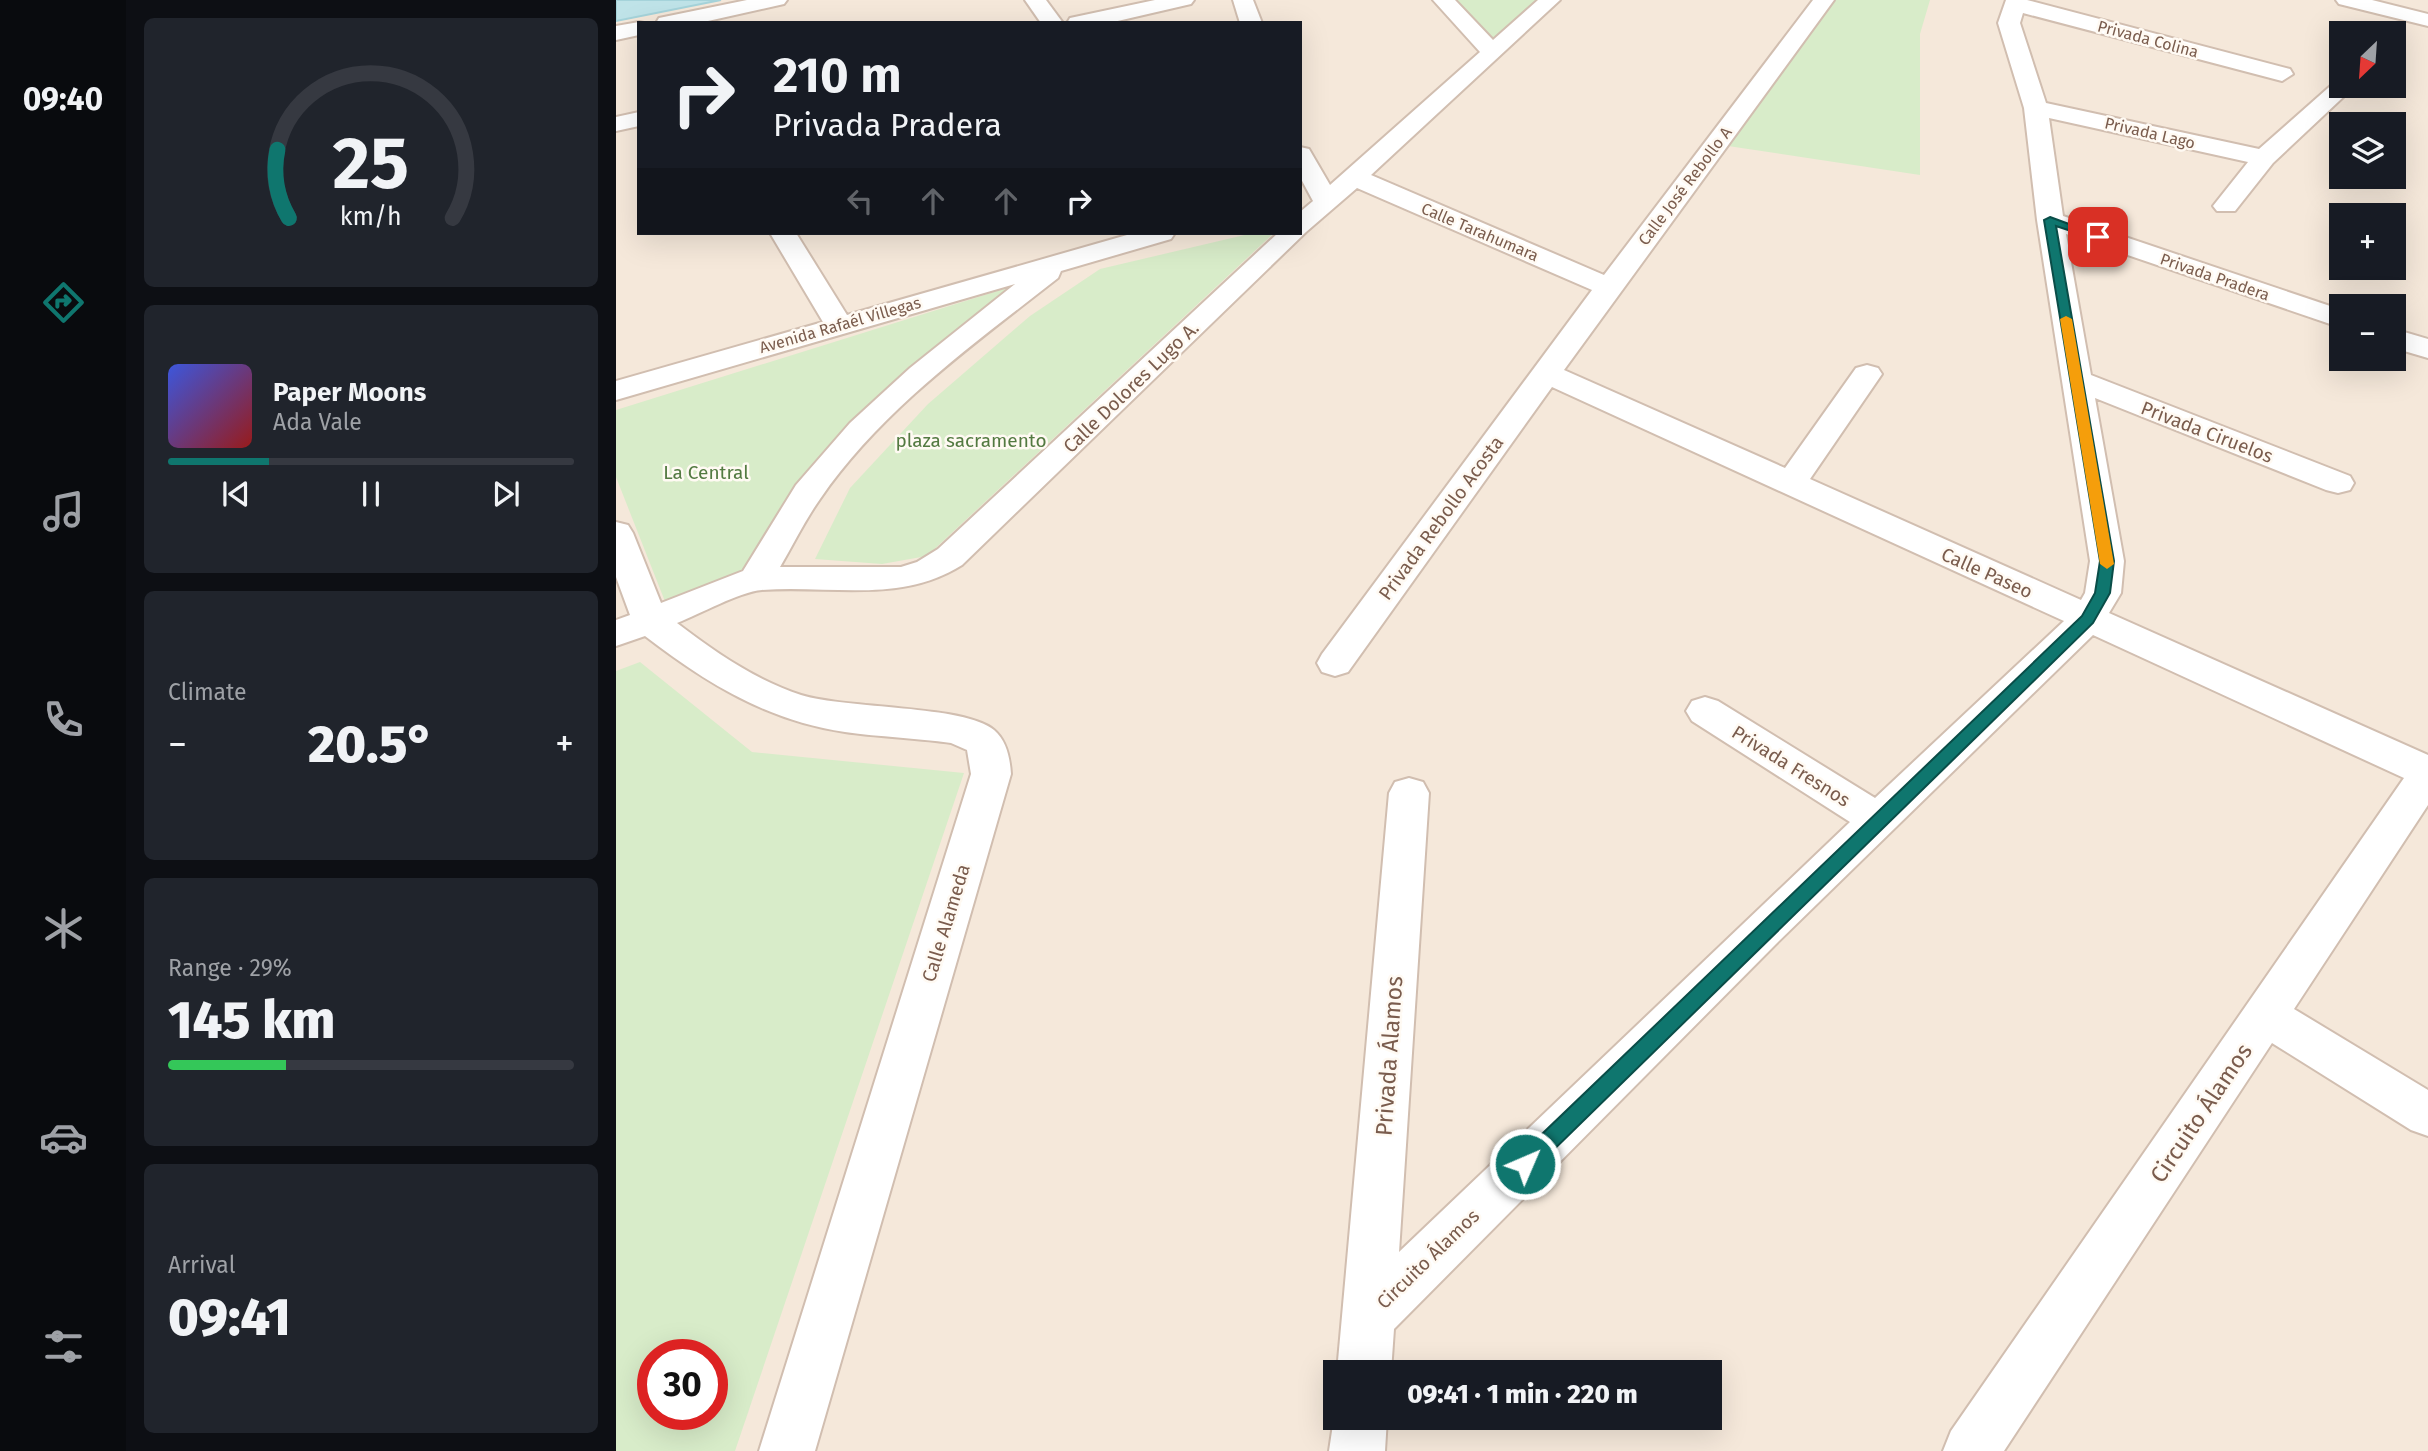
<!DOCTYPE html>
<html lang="en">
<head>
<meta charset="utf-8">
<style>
  :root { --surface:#171b24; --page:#20242c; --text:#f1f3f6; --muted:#9ea1a6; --line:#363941; --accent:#0f766e }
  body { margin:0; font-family:"Fira Sans",sans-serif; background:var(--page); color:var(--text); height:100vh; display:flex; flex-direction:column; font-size:26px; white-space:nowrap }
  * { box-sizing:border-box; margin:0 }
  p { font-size:23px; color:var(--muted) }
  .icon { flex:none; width:38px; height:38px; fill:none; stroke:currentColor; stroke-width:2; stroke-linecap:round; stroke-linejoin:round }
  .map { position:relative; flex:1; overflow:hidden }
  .sheet { display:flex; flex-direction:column; gap:18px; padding:18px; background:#0d0f14; width:490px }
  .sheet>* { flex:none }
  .hud { position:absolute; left:21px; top:21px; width:665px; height:214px; border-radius:0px; box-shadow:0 7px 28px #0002; background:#171b24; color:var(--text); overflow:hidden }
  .needle { width:46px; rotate:205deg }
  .buttons { position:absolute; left:1713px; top:21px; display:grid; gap:14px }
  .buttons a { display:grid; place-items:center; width:77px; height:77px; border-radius:0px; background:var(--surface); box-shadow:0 7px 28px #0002; font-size:35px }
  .speed { position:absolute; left:21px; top:1339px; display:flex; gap:14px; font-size:35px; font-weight:700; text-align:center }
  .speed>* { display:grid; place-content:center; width:91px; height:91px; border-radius:50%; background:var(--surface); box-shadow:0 7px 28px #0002; line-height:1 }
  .speed .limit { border:10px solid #d22; background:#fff; color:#111 }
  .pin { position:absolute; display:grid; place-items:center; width:60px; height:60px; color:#fff; margin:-30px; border-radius:14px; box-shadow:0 4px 10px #0006 }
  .me { position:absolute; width:77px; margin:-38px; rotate:45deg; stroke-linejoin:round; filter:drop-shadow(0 0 5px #0008) }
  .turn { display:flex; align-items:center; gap:24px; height:147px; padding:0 21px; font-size:32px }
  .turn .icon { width:91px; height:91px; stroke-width:2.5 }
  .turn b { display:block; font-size:49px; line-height:60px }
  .lanes { display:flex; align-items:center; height:66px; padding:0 21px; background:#0003; justify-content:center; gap:35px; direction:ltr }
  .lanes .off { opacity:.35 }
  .big { font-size:52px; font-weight:800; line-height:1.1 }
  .sheet .widget { flex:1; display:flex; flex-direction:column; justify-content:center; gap:10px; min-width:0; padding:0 24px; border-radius:10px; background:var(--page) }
  .sheet .dial { align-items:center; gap:0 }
  .dial svg { height:182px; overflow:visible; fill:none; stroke:var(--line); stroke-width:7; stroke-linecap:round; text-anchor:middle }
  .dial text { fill:var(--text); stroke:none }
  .song { display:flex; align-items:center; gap:21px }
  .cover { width:84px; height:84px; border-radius:10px; background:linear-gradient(135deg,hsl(230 70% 55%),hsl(0 70% 35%)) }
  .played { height:7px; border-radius:4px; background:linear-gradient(90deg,var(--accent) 25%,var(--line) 25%) }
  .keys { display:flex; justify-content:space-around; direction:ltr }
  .heat { display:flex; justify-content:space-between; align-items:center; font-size:38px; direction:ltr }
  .charge { height:10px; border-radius:5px; background:linear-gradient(90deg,#34c759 29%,var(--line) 0) }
  .trip { position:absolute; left:707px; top:1360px; width:399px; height:70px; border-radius:0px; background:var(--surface); box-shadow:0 7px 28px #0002; font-weight:800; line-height:70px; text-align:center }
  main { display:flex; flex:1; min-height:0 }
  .menu { display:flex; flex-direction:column; width:126px; justify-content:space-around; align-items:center; background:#090b0e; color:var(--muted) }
  .menu .icon { width:49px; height:49px }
  .menu .selected { color:var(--accent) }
  .menu b { font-size:32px; color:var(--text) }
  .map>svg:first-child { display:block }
  .residential { fill:#f5e8da; fill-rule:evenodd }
  .green { fill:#d8ecc9; fill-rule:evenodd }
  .water { fill:#bfe3e8; stroke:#a5d3da; stroke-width:2 }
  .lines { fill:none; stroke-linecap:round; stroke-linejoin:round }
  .minor-casing { stroke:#d1beb0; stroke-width:4 }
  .minor { fill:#fff; fill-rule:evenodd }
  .route { fill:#0f766e; stroke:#0a4d48; stroke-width:2 }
  .slow { fill:#f59e0b }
  .labels { text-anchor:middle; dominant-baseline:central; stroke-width:5; stroke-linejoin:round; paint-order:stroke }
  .far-street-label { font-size:16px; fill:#7a5c4d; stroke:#fffaf3 }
  .street-label { font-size:19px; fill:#7a5c4d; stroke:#fffaf3 }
  .park-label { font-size:19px; fill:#537a41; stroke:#fffaf3 }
  .near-street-label { font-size:23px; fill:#7a5c4d; stroke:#fffaf3 }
</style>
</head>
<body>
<main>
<nav class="menu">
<b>09:40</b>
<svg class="icon selected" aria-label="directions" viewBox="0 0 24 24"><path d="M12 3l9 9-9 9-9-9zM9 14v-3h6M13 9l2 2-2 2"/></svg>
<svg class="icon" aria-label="music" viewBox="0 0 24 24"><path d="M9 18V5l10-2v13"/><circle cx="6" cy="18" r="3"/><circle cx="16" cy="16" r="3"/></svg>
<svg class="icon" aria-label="phone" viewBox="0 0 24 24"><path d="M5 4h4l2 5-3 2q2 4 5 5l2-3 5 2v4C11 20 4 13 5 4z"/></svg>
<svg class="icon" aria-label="climate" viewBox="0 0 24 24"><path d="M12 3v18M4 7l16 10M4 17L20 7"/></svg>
<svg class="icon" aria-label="car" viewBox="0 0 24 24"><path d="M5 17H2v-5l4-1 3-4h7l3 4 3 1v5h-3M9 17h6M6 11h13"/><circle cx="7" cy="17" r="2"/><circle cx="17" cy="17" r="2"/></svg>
<svg class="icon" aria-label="filters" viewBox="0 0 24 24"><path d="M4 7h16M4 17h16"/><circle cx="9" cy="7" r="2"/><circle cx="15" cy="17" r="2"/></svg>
</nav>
<section class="sheet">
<div class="widget dial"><svg viewBox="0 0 100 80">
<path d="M14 69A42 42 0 1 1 86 69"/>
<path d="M14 69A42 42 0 0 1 9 39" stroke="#0f766e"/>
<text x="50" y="56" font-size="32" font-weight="700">25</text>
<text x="50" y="72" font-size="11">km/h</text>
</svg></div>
<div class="widget">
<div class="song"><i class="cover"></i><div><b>Paper Moons</b><p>Ada Vale</p></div></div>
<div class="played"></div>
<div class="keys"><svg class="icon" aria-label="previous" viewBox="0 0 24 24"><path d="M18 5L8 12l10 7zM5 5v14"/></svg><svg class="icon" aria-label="pause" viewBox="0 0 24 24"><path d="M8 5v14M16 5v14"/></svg><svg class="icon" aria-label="next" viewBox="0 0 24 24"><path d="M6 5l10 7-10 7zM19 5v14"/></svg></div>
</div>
<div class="widget"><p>Climate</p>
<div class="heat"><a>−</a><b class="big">20.5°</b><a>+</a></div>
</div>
<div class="widget"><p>Range · 29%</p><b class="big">145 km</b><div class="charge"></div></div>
<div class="widget"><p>Arrival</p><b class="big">09:41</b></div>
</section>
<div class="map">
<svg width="1812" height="1451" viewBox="0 0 1812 1451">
  <rect width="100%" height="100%" fill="#fdf6ec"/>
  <path class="residential" d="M 0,0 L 1812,0 L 1812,1451 L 0,1451 ZM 23,23 L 684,23 L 684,233 L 23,233 ZM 1726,33 L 1778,33 L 1778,86 L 1726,86 ZM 1726,124 L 1778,124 L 1778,177 L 1726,177 ZM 1726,215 L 1778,215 L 1778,268 L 1726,268 ZM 1726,306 L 1778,306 L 1778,359 L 1726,359 ZM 37,1354 L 96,1354 L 96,1414 L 37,1414 ZM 719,1372 L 1094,1372 L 1094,1418 L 719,1418 Z"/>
  <g class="green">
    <polygon points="829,0 932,0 878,50"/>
    <polygon points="1219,0 1314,0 1304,34 1304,175 1112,146"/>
    <polygon points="637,233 658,233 311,556 266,564 199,559 234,488 312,404 414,316 484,269"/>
    <polygon points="391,288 223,436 131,575 50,604 0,477 0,410"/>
    <path d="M 24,662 L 136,752 L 348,773 L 119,1451 L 0,1451 L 0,671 ZM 96,1354 L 96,1414 L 37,1414 L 37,1354 Z"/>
  </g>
  <polygon class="water" points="0,0 105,0 0,21"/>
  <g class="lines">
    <defs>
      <g id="minor">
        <polygon points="131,0 171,0 168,4 83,23 40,23 43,18"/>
        <polygon points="409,0 430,0 447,23 425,23"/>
        <polygon points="539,0 578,0 575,4 493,23 451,23 454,18"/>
        <polygon points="617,0 637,0 646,23 624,23"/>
        <path d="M 817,0 L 839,0 L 877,40 L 922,0 L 944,0 L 755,175 L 988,275 L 1197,0 L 1218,0 L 948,370 L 1169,468 L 1240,368 L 1251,365 L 1262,368 L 1266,374 L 1194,479 L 1465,600 L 1469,593 L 1474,561 L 1421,220 L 1408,108 L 1382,23 L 1390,0 L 1411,0 L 1674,69 L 1677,74 L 1666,81 L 1407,13 L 1404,23 L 1430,103 L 1643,149 L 1720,81 L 1726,80 L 1726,86 L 1739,86 L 1657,163 L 1619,211 L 1601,211 L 1597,206 L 1632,162 L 1433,118 L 1447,216 L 1726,310 L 1726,328 L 1450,234 L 1475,375 L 1734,476 L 1738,483 L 1734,490 L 1722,493 L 1710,490 L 1479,398 L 1508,561 L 1505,593 L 1493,613 L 1812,755 L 1812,805 L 1678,1009 L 1812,1090 L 1812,1136 L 1795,1130 L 1656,1043 L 1388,1451 L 1327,1451 L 1335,1431 L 1788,778 L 1477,635 L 1160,944 L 778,1329 L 775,1372 L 721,1372 L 773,793 L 779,782 L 793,778 L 807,782 L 813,793 L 783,1252 L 1234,822 L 1076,721 L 1070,711 L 1076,701 L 1089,697 L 1102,701 L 1259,798 L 1448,621 L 936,387 L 732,672 L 719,676 L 706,672 L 701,663 L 706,654 L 976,290 L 741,188 L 690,232 L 346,565 C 284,604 216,585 146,590 C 123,592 84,614 61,623 C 99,652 139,680 185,695 C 230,709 349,705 378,730 C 391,741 394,759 395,774 L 199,1451 L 143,1451 L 355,774 L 351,750 L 335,743 C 300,738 264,737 229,732 C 152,721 90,683 29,636 L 0,646 L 0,620 L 14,615 L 0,577 L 0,522 L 12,525 L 17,533 L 45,603 L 127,571 L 180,485 L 234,423 L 294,368 L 399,284 L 0,400 L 0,381 L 207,322 L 154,233 L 180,233 L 231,315 L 518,233 L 559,233 L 555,239 L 445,271 L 442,278 C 358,344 266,409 204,499 C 189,520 177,545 164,567 L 285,567 L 301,562 L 322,549 L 662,233 L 684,233 L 684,212 L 697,201 L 684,177 L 684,147 L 693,149 L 714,185 L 864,52 Z"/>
        <polygon points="1720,0 1756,0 1812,14 1812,26 1723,4"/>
        <polygon points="23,22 28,23 23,23 23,35 0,40 0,26"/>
        <polygon points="23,112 23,126 0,131 0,117"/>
        <polygon points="1778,329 1812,339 1812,358 1778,348"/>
        <polygon points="719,1411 719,1418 771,1418 769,1451 713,1451"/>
      </g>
    </defs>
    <use href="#minor" class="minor-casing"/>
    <use href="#minor" class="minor"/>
  </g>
  <polygon class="route" points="1434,217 1488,237 1482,240 1440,226 1498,561 1494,593 1477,623 917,1170 909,1173 902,1170 899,1164 902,1157 1466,616 1479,593 1484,561 1428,220"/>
  <polygon class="slow" points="1450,316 1456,319 1498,564 1491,569 1484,564 1444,319"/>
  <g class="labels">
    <g class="far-street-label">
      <text transform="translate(1532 39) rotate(15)">Privada Colina</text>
      <text transform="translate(1534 133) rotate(13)">Privada Lago</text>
      <text transform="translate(1069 186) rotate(-53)">Calle José Rebollo A</text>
      <text transform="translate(864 232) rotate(23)">Calle Tarahumara</text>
      <text transform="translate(1599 277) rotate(19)">Privada Pradera</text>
      <text transform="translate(224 325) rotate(-16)">Avenida Rafaél Villegas</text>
    </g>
    <g class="street-label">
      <text transform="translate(515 387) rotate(-44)">Calle Dolores Lugo A.</text>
      <text transform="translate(1591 432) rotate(21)">Privada Ciruelos</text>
      <text transform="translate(825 518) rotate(-54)">Privada Rebollo Acosta</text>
      <text transform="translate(1371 573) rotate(24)">Calle Paseo</text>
      <text transform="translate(1175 766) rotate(32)">Privada Fresnos</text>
      <text transform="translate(330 923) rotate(-73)">Calle Alameda</text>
      <text transform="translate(812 1259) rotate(-44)">Circuito Álamos</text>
    </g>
    <g class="park-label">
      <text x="355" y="440">plaza sacramento</text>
      <text x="90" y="472">La Central</text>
    </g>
    <g class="near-street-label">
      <text transform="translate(773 1056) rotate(-86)">Privada Álamos</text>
      <text transform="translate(1585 1113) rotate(-56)">Circuito Álamos</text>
    </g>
  </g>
</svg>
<div class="buttons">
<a><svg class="needle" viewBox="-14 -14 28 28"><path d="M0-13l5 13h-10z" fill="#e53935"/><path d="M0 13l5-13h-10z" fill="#9ea1a6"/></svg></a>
<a><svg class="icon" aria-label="layers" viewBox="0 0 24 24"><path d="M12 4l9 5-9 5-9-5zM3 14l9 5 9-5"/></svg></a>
<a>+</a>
<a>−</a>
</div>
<div class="speed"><div class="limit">30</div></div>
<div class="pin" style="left:1482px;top:237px;background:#d93025"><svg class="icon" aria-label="arrive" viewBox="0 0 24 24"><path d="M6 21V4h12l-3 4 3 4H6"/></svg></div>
<svg class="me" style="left:909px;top:1164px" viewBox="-20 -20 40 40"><circle r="17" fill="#0f766e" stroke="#fff" stroke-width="3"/><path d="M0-11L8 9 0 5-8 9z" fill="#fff"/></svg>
<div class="trip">09:41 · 1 min · 220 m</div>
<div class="hud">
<div class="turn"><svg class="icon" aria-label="right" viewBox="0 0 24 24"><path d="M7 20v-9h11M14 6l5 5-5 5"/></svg><div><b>210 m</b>Privada Pradera</div></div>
<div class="lanes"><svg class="icon off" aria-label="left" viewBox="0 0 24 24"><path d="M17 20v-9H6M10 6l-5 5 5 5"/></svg><svg class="icon off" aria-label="ahead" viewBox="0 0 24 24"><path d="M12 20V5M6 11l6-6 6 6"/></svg><svg class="icon off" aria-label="ahead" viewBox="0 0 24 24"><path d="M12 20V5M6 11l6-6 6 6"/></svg><svg class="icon" aria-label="right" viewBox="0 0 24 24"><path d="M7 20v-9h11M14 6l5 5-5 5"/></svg></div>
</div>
</div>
</main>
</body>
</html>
